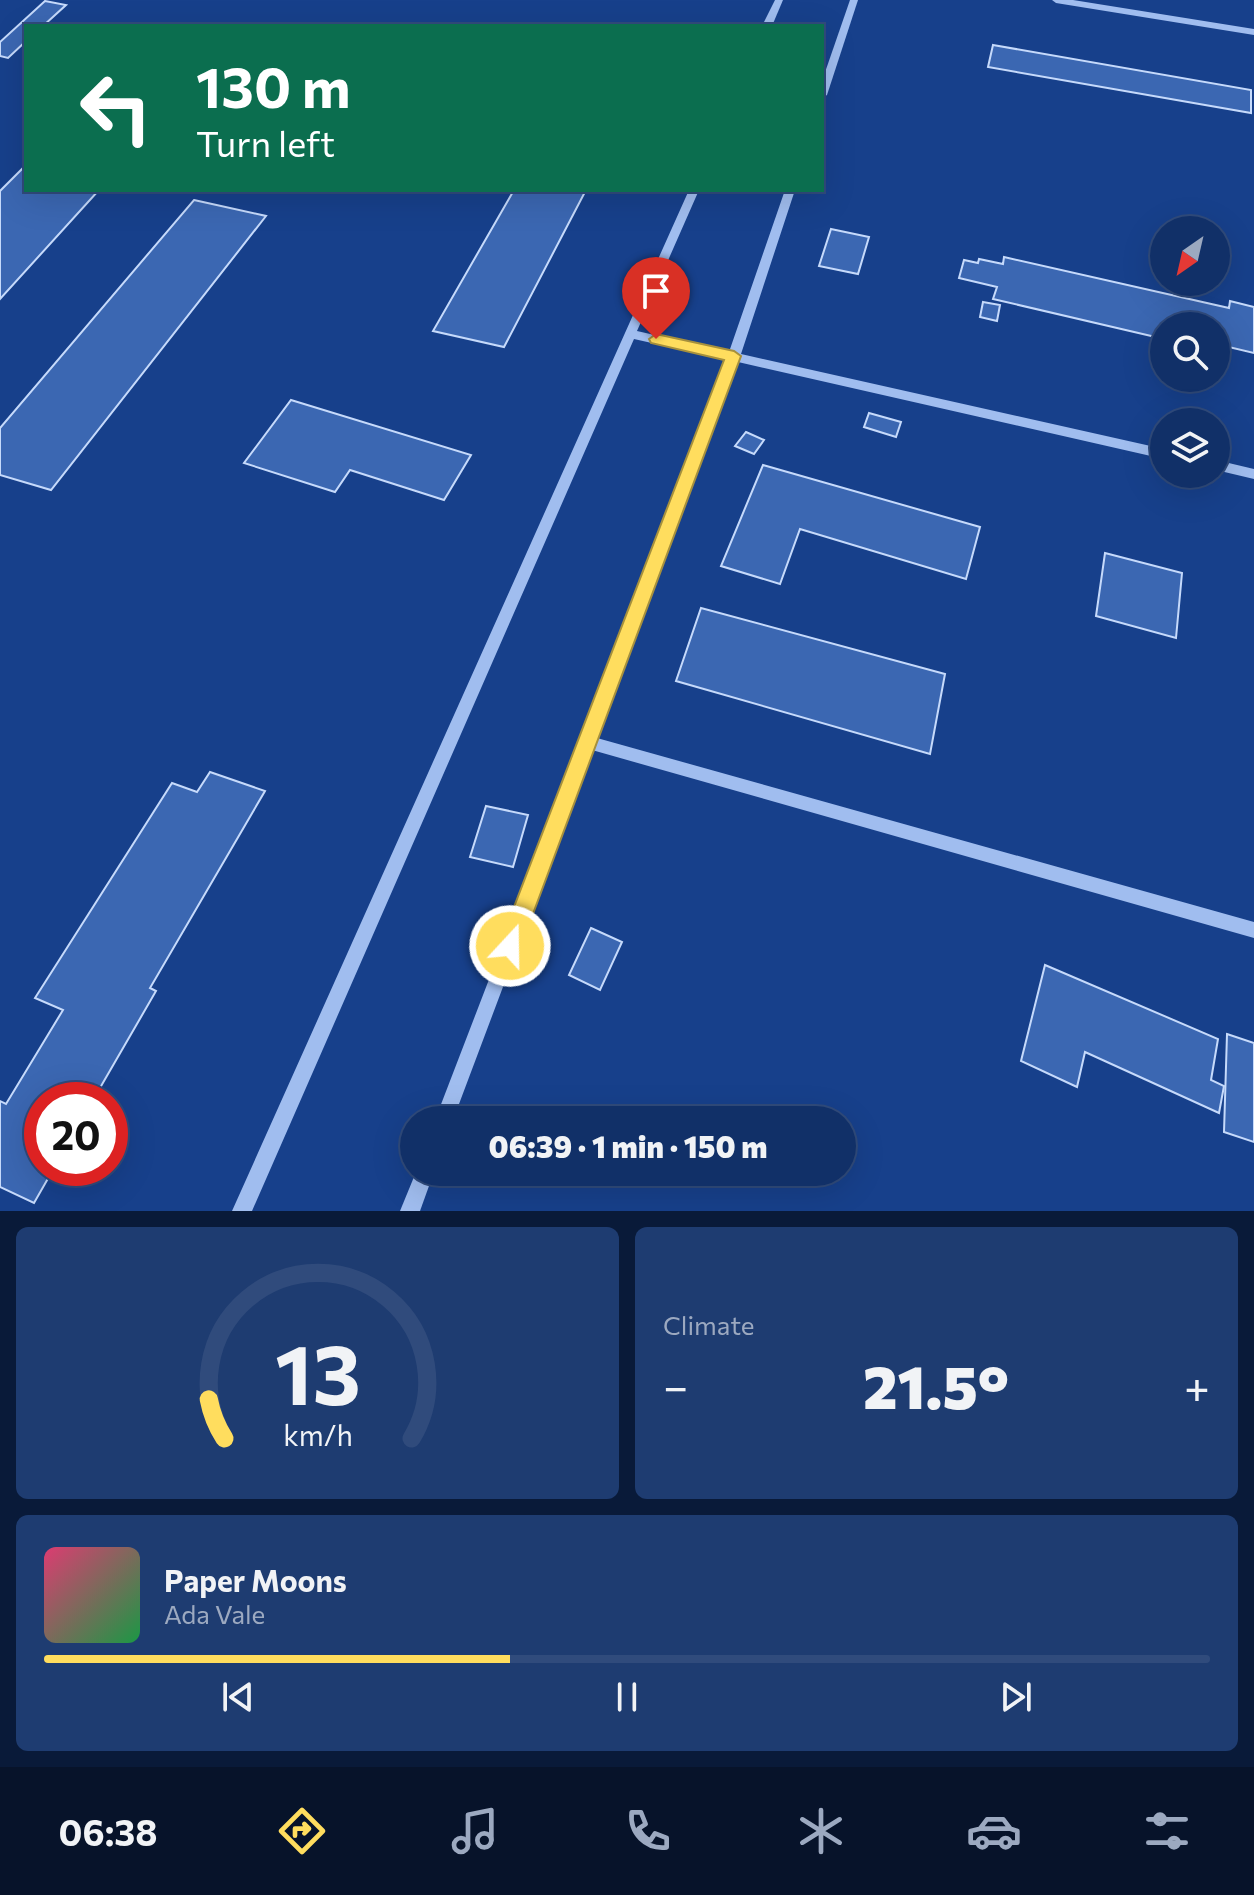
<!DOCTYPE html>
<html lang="en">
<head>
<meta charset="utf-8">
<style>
  :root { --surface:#113068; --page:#1e3c71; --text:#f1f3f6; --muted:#9ca9c0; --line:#304b7c; --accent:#ffdd5e }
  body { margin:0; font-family:Commissioner,sans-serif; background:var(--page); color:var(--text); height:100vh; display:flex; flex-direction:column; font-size:30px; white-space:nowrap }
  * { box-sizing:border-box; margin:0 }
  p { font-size:26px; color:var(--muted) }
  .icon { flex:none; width:44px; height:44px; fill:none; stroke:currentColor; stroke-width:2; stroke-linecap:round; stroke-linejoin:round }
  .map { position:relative; height:1211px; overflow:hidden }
  .side { display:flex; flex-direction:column; gap:16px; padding:16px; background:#091a39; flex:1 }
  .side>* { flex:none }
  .guide { position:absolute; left:24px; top:24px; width:800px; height:168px; border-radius:0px; box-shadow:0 8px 32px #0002,0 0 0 2px var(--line); background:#0b6e4f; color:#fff; overflow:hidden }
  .needle { width:52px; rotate:214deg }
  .buttons { position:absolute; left:1150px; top:216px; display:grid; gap:16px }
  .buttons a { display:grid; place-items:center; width:80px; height:80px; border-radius:50%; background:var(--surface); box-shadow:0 8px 32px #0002,0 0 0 2px var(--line); font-size:40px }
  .speed { position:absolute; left:24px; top:1082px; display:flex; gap:16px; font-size:40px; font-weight:700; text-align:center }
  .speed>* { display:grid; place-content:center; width:104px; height:104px; border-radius:50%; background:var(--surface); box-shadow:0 8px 32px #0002,0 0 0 2px var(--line); line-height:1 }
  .speed .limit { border:12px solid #d22; background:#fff; color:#111 }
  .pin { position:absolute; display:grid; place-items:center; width:68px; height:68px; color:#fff; margin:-82px -34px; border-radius:50% 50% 50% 0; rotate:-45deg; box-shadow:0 0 8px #0007 }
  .pin .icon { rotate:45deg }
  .me { position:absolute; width:88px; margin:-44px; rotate:21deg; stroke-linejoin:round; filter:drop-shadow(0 0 6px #0008) }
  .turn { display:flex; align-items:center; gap:28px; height:168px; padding:0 40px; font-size:36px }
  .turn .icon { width:104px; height:104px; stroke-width:2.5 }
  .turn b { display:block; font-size:56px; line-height:68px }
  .big { font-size:60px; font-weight:800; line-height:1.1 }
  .side .widget { flex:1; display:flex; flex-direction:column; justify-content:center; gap:12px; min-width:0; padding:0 28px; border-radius:12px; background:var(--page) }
  .side .dial { align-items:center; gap:0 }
  .dial svg { height:208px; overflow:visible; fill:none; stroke:var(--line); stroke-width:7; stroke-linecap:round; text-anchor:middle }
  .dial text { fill:var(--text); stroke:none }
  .song { display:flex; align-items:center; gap:24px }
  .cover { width:96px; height:96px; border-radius:12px; background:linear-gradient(135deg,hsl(340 70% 55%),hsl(140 70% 35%)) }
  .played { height:8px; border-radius:4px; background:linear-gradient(90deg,var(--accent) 40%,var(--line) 40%) }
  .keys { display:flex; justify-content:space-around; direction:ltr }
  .heat { display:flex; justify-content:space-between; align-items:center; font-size:44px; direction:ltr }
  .side .tiles { flex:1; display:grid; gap:16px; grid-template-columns:1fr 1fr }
  .widget:last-child { grid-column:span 2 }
  .trip { position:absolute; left:400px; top:1106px; width:456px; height:80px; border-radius:40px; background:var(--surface); box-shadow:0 8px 32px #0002,0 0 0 2px var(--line); font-weight:800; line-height:80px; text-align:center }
  .dock { display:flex; height:128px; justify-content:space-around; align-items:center; background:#07132a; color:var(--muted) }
  .dock .icon { width:56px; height:56px }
  .dock .selected { color:var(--accent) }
  .dock b { font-size:36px; color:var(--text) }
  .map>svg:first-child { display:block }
  .building { fill:#3b67b2; stroke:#c6dafb; stroke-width:2 }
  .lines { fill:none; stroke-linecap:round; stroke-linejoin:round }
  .minor { fill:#a0bdef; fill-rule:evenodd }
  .route { fill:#ffdd5e; stroke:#a6903d; stroke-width:2 }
</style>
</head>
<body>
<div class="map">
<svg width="1254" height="1211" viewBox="0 0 1254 1211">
  <rect width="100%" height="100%" fill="#17408b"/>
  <g class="building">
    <polygon points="45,1 66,5 43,26 26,26 26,41 8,58 0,56 0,42"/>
    <polygon points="993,45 1251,90 1251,113 988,67"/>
    <polygon points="26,165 26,190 99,190 0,299 0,191"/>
    <polygon points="514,190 586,190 504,347 433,331"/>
    <polygon points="194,200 266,216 51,490 0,475 0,428"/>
    <polygon points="831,229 869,237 858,274 819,266"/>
    <polygon points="1004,257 1229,308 1230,301 1254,307 1254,353 1216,344 1216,326 1164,326 1164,339 993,299 997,287 959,278 964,260 978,263 979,259 1003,264"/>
    <polygon points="983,302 1000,305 997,321 980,317"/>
    <polygon points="291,400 471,455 444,500 350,470 335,492 244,463"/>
    <polygon points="869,413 901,422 896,437 864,427"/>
    <polygon points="746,432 764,440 754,454 735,446"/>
    <polygon points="763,465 980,527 966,579 800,529 780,584 721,566"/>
    <polygon points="1105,553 1182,573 1176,638 1096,616"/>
    <polygon points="701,608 945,674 930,754 676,681"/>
    <polygon points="210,772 265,791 150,988 156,991 93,1100 42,1100 42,1168 54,1168 34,1203 0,1187 0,1101 6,1104 63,1010 35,998 172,783 197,792"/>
    <polygon points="486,806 528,815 513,867 470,857"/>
    <polygon points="591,928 622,942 600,990 569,975"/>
    <polygon points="1045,965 1218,1039 1211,1080 1224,1086 1219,1113 1085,1052 1077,1087 1021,1061"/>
    <polygon points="1227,1034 1254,1043 1254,1142 1224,1132"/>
  </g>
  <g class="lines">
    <g class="minor">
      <polygon points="775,0 783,0 772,26 762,26"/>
      <polygon points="850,0 858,0 827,95 822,98 822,81"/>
      <polygon points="1052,0 1073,0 1254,29 1254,35 1056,3"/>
      <polygon points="689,190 699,190 637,331 729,352 785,190 795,190 741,354 1164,449 1164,459 738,362 597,738 1254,922 1254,938 592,750 453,1120 435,1120 727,360 634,339 252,1211 232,1211"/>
      <polygon points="1216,460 1254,469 1254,479 1216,470"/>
      <polygon points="416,1172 434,1172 420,1211 400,1211"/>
    </g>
  </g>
  <polygon class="route" points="656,334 734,351 741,356 521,946 518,953 510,957 503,953 499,946 724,360 651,343 649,339"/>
</svg>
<div class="buttons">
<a><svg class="needle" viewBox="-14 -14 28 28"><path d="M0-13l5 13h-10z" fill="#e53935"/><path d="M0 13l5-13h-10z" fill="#9ca9c0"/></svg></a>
<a><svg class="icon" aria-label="search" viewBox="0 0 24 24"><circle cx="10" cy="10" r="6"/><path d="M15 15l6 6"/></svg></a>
<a><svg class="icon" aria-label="layers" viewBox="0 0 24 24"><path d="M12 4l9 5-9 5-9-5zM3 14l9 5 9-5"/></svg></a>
</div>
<div class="speed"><div class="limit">20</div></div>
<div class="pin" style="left:656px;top:339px;background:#d93025"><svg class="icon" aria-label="arrive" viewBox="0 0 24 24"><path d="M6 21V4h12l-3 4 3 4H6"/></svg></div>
<svg class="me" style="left:510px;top:946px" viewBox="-20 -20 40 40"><circle r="17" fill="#ffdd5e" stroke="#fff" stroke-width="3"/><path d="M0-11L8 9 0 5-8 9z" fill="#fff"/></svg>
<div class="trip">06:39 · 1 min · 150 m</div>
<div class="guide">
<div class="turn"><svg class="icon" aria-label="left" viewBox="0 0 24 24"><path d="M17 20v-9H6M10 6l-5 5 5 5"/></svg><div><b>130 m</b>Turn left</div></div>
</div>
</div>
<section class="side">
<div class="tiles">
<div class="widget dial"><svg viewBox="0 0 100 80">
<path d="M14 69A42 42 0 1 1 86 69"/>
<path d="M14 69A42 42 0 0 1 8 54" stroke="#ffdd5e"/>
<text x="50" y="56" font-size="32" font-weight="700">13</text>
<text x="50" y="72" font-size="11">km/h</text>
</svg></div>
<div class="widget"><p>Climate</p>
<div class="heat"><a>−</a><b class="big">21.5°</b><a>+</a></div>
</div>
<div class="widget">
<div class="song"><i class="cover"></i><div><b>Paper Moons</b><p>Ada Vale</p></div></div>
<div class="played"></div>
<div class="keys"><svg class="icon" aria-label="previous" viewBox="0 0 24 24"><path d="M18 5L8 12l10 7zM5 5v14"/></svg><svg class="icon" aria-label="pause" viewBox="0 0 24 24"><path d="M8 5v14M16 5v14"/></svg><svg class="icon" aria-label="next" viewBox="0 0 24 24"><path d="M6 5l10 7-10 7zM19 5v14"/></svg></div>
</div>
</div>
</section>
<nav class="dock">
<b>06:38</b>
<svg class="icon selected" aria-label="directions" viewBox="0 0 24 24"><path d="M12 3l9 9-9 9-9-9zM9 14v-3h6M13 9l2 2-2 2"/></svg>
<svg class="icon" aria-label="music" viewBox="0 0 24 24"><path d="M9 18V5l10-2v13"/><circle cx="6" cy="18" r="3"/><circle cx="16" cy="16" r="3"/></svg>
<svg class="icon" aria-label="phone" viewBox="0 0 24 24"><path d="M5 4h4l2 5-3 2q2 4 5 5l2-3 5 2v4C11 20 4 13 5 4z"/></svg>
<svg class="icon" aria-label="climate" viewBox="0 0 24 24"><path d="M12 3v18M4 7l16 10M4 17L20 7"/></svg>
<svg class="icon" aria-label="car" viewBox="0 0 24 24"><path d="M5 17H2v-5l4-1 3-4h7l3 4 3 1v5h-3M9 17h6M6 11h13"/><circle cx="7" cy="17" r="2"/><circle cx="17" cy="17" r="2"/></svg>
<svg class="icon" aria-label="filters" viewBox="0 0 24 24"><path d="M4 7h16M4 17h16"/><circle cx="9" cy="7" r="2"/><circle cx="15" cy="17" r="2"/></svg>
</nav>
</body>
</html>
